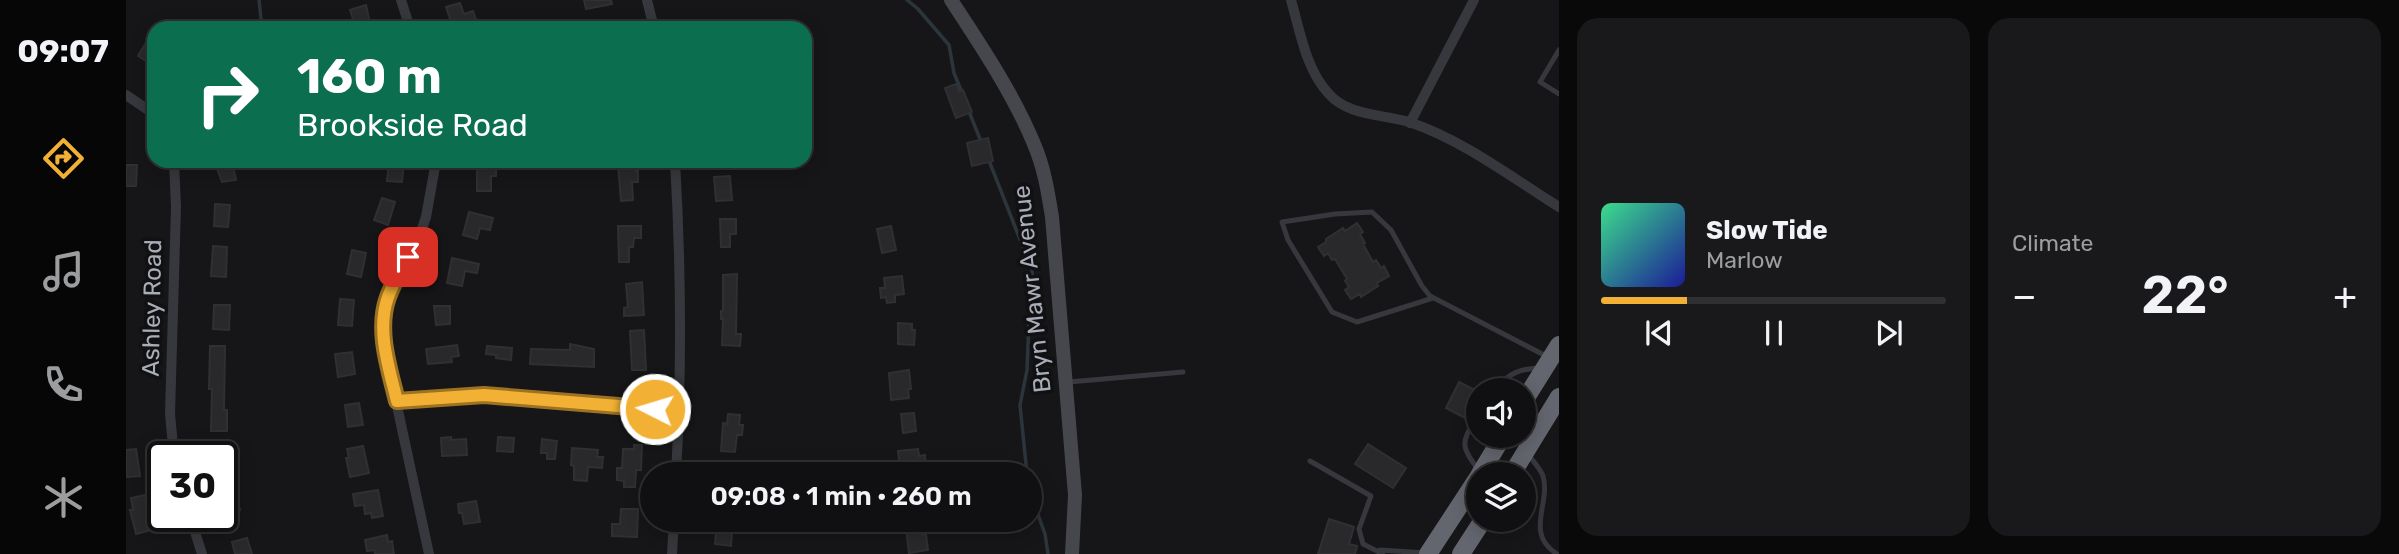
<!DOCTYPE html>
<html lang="en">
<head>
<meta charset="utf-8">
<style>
  :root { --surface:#101012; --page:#19191b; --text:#f1f3f6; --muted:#9c9d9f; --line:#303032; --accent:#f2b134 }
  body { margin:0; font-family:Rubik,sans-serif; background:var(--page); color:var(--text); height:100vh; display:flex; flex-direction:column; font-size:26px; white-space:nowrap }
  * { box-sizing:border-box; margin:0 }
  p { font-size:23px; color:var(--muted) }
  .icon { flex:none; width:38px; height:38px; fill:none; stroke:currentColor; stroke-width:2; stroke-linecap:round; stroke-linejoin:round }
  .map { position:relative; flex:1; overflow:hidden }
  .drawer { display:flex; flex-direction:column; gap:18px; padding:18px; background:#09090a; width:840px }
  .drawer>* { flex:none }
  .banner { position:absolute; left:21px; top:21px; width:665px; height:147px; border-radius:21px; box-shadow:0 4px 18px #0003,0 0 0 2px var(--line); background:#0b6e4f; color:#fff; overflow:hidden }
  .fabs { position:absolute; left:1340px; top:378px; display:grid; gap:14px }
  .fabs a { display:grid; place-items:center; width:70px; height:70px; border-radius:50%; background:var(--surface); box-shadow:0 4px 18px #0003,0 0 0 2px var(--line); font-size:35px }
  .speed { position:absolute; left:21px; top:441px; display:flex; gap:14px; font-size:35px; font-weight:700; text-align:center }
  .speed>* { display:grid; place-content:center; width:91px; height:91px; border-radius:50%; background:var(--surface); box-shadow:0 4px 18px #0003,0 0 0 2px var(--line); line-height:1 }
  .speed .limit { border:4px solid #111; border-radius:10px; background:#fff; color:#111 }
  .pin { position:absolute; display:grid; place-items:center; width:60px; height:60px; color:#fff; margin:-30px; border-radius:14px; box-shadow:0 4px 10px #0006 }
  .me { position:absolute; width:77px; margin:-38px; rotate:275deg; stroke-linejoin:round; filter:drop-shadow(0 0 5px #0008) }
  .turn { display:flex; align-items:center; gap:24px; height:147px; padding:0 35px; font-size:32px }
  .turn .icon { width:91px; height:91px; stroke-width:2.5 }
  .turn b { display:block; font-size:49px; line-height:60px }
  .big { font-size:52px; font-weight:600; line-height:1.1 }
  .drawer .card { flex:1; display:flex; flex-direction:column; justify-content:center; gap:10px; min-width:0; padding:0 24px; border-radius:21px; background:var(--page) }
  .song { display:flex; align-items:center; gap:21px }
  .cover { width:84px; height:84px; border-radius:10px; background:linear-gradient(135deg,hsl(150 70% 55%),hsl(240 70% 35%)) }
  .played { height:7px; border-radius:4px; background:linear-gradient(90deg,var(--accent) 25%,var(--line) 25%) }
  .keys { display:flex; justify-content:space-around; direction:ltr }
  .heat { display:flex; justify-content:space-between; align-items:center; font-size:38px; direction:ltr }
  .drawer .tiles { flex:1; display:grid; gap:18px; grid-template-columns:repeat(2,1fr) }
  .trip { position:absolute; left:514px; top:462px; width:402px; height:70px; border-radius:35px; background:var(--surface); box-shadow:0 4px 18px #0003,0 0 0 2px var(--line); font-weight:600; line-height:70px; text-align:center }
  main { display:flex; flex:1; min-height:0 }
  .dock { display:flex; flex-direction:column; width:126px; justify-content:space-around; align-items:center; background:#060607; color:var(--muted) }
  .dock .icon { width:49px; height:49px }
  .dock .selected { color:var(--accent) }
  .dock b { font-size:32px; color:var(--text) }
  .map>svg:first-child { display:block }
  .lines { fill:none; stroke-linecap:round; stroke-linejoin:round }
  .stream { stroke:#2c353c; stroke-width:3.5 }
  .building { fill:#29292c; stroke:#303034; stroke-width:2 }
  .lane { stroke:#37383d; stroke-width:5 }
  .street { stroke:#37383d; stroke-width:10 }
  .secondary { stroke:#45474d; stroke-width:14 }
  .highway { stroke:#63666e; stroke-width:18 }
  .route-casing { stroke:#9d7322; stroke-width:18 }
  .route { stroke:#f2b134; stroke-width:12 }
  .labels { text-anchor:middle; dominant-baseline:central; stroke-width:7; stroke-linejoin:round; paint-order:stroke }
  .street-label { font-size:24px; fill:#a8adb8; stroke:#111113 }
</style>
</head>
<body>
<main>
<nav class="dock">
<b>09:07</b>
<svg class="icon selected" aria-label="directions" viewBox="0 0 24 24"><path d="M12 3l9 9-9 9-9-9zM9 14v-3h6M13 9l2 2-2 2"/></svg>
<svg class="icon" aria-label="music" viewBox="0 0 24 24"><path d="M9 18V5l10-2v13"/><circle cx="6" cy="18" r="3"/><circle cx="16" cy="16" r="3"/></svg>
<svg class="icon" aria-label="phone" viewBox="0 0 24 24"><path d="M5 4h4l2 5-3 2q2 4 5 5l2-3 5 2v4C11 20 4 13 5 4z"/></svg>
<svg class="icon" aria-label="climate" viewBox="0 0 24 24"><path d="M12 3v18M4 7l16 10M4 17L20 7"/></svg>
</nav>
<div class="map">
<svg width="1433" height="554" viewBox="0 0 1433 554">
  <rect width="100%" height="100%" fill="#161618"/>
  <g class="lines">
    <g class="stream">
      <polyline points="133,0 136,28"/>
      <polyline points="781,0 792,9 823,45 828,73 837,95"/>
      <polyline points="842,109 856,144"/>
      <polyline points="862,158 906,270 908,308 903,320 901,370 894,405 901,474"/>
      <polyline points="905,495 919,534 922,554"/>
    </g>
  </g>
  <g class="building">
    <polygon points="458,0 485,0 486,4 460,9"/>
    <polygon points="334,3 338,14 347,11 351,22 327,28 320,7"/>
    <polygon points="240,5 245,28 230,28 224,10"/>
    <polygon points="19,44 28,49 28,66 12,56"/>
    <polygon points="830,84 833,92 837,90 846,112 830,118 819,88"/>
    <polygon points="862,138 867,161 846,166 841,143"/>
    <polygon points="106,161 110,180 96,182 89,163"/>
    <polygon points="263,161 278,161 276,182 261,181"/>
    <polygon points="508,164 509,171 512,171 512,182 506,182 507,200 495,201 492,165"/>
    <polygon points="0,165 11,165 10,186 0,186"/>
    <polygon points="351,167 370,167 370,176 365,176 365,191 351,191"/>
    <polygon points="604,176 606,200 590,201 588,177"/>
    <polygon points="256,198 269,202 262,225 248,220"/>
    <polygon points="89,204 104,205 102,227 88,226"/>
    <polygon points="343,212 367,218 364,230 354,228 351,239 337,235"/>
    <polygon points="594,219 610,219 610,234 604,234 604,247 595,247"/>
    <polygon points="1231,223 1237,232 1234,234 1239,243 1237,244 1247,262 1250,260 1255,268 1258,266 1263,276 1251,283 1252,286 1235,297 1234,294 1225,299 1219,290 1223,287 1219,281 1221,279 1209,259 1206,260 1202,253 1198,256 1192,247 1200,242 1200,239 1217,228 1219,231"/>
    <polygon points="492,226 515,226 515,238 508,238 507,247 503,247 503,262 493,262"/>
    <polygon points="765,226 770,250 756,253 751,229"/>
    <polygon points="87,246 101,247 100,277 85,276"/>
    <polygon points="226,250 240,253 235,277 221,274"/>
    <polygon points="326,258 353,264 351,273 339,271 336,286 321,283"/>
    <polygon points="611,274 610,334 615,334 614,346 596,345 597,319 595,319 595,311 597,311 597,275"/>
    <polygon points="776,276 778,294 769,295 769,302 761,303 760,297 755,298 754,288 759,288 758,278"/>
    <polygon points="516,282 518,315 498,316 498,308 502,307 500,284"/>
    <polygon points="214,299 228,300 226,326 212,325"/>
    <polygon points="88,305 104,305 103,330 87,329"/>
    <polygon points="308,306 324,306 324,324 310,325"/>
    <polygon points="772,323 786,324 786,330 789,330 788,345 772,344"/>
    <polygon points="518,330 520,370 506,370 504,331"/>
    <polygon points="444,344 468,349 468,367 404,364 405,349 444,350"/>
    <polygon points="331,345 333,356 325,357 326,362 302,364 300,349"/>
    <polygon points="84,346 99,346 98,410 101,410 101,431 85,431 86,389 83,389"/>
    <polygon points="361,346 386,348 385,360 370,358 370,355 360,354"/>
    <polygon points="226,352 229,374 212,377 209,354"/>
    <polygon points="783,370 785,389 782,389 783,398 765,400 763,373"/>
    <polygon points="1333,382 1353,392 1341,419 1320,408"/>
    <polygon points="233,403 237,425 222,427 219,405"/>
    <polygon points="788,413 790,431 777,433 775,414"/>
    <polygon points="602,414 614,415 613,425 617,425 616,435 611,435 609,452 595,451 597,423 601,424"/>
    <polygon points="325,437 325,440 340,439 341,455 316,456 315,438"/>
    <polygon points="372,437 388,438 387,452 371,451"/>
    <polygon points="416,439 431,441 429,459 421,459 421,453 415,453"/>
    <polygon points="1242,444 1280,468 1267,488 1229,464"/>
    <polygon points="508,445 516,445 515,470 510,470 509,487 498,487 498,481 491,480 491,468 496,468 497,449 508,449"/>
    <polygon points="237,446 243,473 224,477 220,458 223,458 221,449"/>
    <polygon points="104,448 105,455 109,454 110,464 106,465 108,477 105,477 114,510 100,514 96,500 96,457 78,457 78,452"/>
    <polygon points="446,448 472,450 471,457 477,457 476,468 462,467 461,481 448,480 448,466 445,465"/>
    <polygon points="10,449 14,476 0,477 0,450"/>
    <polygon points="792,449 793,456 799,455 800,466 774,469 772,451"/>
    <polygon points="252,490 257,516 246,518 245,513 239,514 238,505 229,506 227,494"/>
    <polygon points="19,495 25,530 10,534 4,510 7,510 5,498"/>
    <polygon points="350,501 354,522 338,524 336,513 333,513 332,504"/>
    <polygon points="495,509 512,509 511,537 486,536 486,524 494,524"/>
    <polygon points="1203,519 1228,527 1223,544 1231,546 1229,554 1192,554"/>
    <polygon points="591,520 607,520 605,546 589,544"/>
    <polygon points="796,526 797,535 800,534 802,550 783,553 780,528"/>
    <polygon points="261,535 262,542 266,541 268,554 249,554 248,550 241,551 239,540"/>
    <polygon points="121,538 126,554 109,554 106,542"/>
  </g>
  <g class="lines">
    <g class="lane">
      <polyline points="1433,50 1414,82 1433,94"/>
      <polyline points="1307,298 1231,322 1206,312 1162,240 1156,222 1209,214 1246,212 1265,230 1296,286 1304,296 1422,357"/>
      <polyline points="943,382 1057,372"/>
      <path d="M 1369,390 C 1382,373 1395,368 1416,368"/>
      <path d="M 1401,453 C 1406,460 1414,468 1417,476 C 1425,504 1398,533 1431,554"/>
      <polyline points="1184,461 1245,496 1233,529 1237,544 1257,554"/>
      <path d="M 1352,469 C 1331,443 1338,440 1353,413"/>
      <polyline points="1254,550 1300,553"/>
    </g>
    <g class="street">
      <polyline points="275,0 284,28"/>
      <polyline points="521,0 528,28"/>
      <path d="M 1165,0 C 1174,31 1180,70 1203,94 C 1222,116 1257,114 1283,122 C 1337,140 1385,177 1433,207"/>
      <polyline points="0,95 28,114"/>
      <polyline points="1284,123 1348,0"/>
      <path d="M 549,161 C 555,265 556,370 550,474"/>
      <polyline points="271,401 358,395 554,411"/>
      <polyline points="48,457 44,414 50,207 48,161"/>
      <polyline points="64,516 76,554"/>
      <polyline points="303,554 260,355 258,330 262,298 293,237 300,217 310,161"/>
      <polyline points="546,554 548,520"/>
    </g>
    <path class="secondary" d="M 825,0 C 855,46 887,93 908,144 C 918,167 922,192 926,217 L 949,495 L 946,554"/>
    <g class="highway">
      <polyline points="1398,401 1433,345"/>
      <polyline points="1354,474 1377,436"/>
      <polyline points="1386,474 1433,397"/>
      <polyline points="1302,554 1353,476"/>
      <polyline points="1335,554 1357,520"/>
    </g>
  </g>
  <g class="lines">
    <defs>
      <path id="route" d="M 282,257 C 275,270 267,283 262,297 C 250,330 263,368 271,401 L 358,395 L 529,409"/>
    </defs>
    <use href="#route" class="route-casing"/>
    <use href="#route" class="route"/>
  </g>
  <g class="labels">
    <g class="street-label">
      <text transform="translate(906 289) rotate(-96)">Bryn Mawr Avenue</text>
      <text transform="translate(26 308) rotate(-89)">Ashley Road</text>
    </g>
  </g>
</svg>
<div class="fabs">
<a><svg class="icon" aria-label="sound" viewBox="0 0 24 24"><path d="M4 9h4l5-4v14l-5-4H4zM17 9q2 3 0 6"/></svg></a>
<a><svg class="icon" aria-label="layers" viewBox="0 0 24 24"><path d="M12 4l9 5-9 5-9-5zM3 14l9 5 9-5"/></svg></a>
</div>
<div class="speed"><div class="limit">30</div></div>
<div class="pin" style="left:282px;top:257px;background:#d93025"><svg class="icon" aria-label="arrive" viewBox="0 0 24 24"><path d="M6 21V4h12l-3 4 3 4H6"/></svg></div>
<svg class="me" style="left:529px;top:409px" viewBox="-20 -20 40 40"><circle r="17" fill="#f2b134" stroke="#fff" stroke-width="3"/><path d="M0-11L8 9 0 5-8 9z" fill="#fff"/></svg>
<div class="trip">09:08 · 1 min · 260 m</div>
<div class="banner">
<div class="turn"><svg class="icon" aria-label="right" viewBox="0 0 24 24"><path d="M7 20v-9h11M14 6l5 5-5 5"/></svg><div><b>160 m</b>Brookside Road</div></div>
</div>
</div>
<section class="drawer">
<div class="tiles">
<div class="card">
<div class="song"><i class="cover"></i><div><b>Slow Tide</b><p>Marlow</p></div></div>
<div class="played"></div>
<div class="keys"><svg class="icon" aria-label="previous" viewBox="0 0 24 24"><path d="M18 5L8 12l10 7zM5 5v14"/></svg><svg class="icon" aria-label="pause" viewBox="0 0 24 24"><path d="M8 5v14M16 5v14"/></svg><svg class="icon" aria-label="next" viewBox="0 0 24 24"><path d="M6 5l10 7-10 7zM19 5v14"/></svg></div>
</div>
<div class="card"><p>Climate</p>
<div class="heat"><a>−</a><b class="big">22°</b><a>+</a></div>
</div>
</div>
</section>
</main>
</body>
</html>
